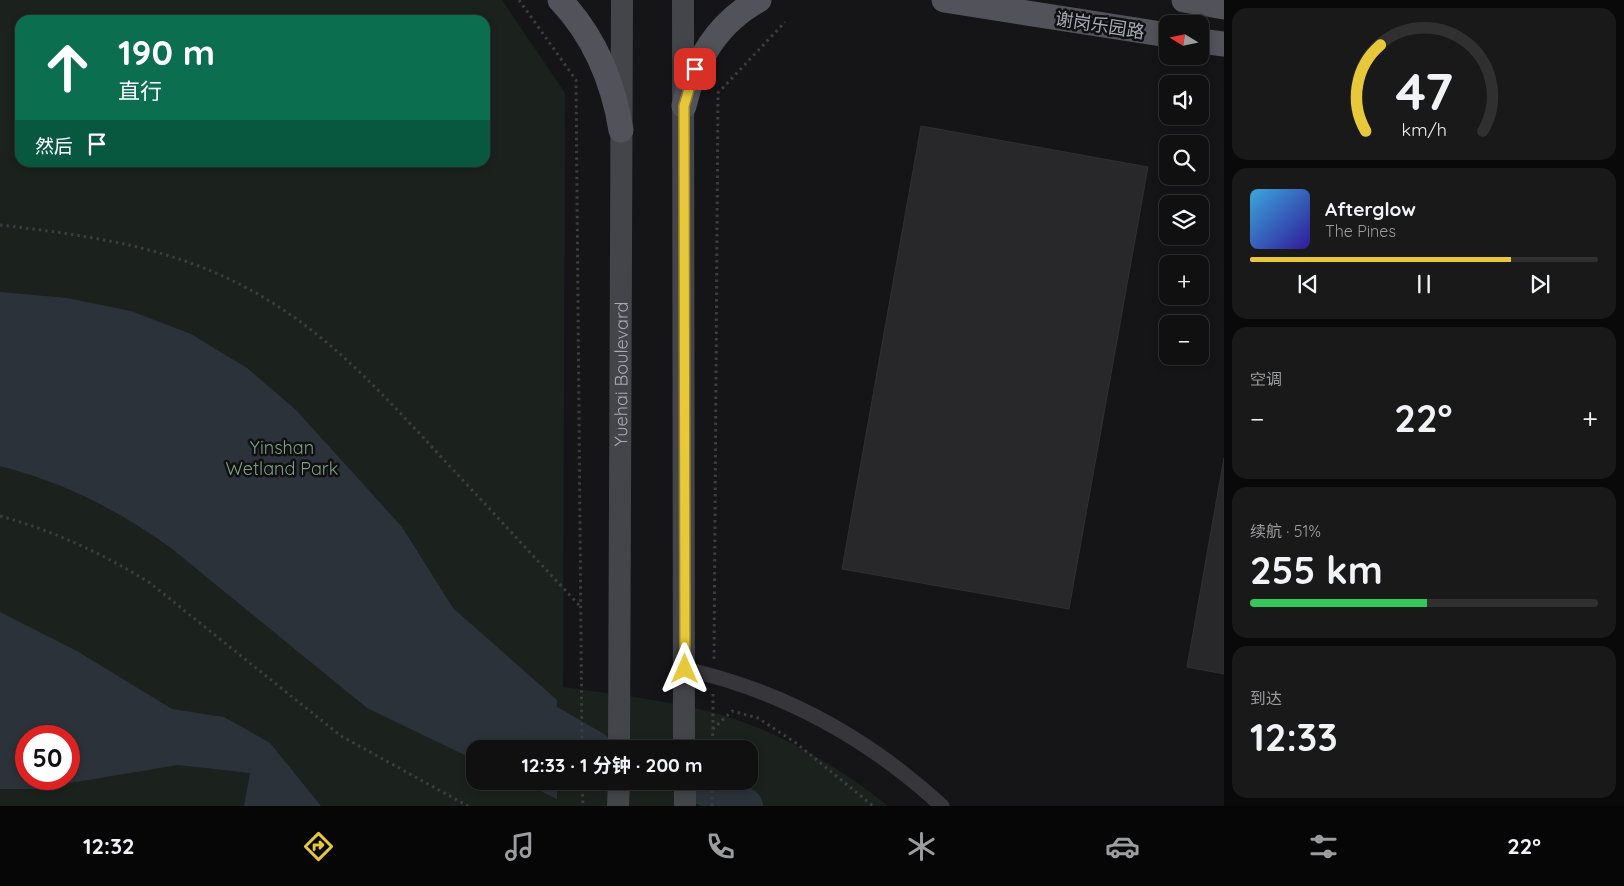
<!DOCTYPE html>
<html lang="zh">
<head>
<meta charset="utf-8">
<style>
  :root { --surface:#101011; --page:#19191a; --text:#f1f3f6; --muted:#9c9d9f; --line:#303031; --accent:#e8c83b }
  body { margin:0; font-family:Quicksand,"Noto Sans SC",sans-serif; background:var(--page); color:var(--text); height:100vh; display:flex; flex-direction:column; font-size:19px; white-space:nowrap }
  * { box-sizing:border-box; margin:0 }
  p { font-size:16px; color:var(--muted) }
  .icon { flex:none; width:28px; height:28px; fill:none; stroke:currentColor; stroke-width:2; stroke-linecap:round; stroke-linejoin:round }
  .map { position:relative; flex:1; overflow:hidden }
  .details { display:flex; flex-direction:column; gap:8px; padding:8px; background:#090909; width:400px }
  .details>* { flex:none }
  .banner { position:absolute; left:15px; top:15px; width:475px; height:152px; border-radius:15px; box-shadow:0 2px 8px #0003,0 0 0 1px var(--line); background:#0b6e4f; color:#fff; overflow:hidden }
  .needle { width:32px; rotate:280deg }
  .buttons { position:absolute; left:1159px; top:15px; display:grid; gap:10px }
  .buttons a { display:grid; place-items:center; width:50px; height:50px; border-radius:10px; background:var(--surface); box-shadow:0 2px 8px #0003,0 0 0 1px var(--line); font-size:25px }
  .speed { position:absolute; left:15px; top:725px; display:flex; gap:10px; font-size:25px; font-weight:700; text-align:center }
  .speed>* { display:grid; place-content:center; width:65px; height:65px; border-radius:50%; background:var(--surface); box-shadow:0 2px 8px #0003,0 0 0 1px var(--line); line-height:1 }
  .speed .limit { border:8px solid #d22; background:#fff; color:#111 }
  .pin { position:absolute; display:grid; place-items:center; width:42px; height:42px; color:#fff; margin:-21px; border-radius:10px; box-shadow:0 2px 8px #0006 }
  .me { position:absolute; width:55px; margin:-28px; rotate:0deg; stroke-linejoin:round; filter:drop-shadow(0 0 4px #0008) }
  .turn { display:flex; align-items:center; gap:18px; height:105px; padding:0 20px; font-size:22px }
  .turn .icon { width:65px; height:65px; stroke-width:2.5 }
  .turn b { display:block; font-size:35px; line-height:42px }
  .then { display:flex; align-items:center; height:48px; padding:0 20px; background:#0003; gap:10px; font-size:19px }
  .big { font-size:38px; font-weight:700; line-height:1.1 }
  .details .widget { flex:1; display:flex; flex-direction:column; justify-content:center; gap:8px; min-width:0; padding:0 18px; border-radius:15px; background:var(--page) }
  .details .dial { align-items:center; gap:0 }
  .dial svg { height:130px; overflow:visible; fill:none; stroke:var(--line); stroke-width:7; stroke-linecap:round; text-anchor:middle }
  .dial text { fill:var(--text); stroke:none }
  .song { display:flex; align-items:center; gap:15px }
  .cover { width:60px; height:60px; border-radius:8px; background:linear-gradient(135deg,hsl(200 70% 55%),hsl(250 70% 35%)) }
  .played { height:5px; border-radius:2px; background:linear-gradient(90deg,var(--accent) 75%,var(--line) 75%) }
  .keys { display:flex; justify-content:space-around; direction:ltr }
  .heat { display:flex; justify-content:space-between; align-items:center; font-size:28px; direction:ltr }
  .charge { height:8px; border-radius:4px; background:linear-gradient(90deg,#34c759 51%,var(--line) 0) }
  .trip { position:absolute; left:466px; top:740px; width:292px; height:50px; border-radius:15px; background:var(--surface); box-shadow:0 2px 8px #0003,0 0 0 1px var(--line); font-weight:700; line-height:50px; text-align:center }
  .tab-bar { display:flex; height:80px; justify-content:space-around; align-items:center; background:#060607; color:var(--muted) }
  .tab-bar .icon { width:35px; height:35px }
  .tab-bar .current { color:var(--accent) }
  .tab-bar b { font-size:22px; color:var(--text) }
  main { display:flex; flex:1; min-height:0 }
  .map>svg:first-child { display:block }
  .green { fill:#1b211d; fill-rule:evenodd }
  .water { fill:#2c323a; fill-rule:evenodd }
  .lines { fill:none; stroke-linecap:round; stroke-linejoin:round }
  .river { stroke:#2c323a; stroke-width:36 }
  .building { fill:#28282b; stroke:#302f33 }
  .path { stroke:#3c3d42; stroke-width:3; stroke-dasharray:2.5 4; stroke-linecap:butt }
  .street { stroke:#36363b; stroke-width:15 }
  .secondary { stroke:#44454b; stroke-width:22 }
  .primary { stroke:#52535a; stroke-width:25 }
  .route-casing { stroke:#978226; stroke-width:12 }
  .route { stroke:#e8c83b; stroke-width:9 }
  .labels { text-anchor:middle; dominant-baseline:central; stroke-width:5; stroke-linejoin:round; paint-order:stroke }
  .street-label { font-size:18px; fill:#a8aab6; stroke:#101012 }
  .park-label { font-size:18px; fill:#7fa086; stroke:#101012 }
</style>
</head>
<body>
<main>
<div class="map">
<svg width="1224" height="806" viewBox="0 0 1224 806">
  <rect width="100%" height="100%" fill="#151517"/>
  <path class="green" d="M 0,0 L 502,0 L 565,93 L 563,687 C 611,694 660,699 707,711 C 774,728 834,763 888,806 L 0,806 ZM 20,20 L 485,20 L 485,162 L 20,162 ZM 26,736 L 69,736 L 69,779 L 26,779 ZM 475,749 L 750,749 L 750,781 L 475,781 Z"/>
  <g class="water">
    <path d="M 0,292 L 67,298 L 131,311 L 191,334 L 247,368 L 296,410 L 402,527 L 453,608 L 557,700 L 557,749 L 475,749 L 475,760 L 367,708 L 171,548 C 118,510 63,482 0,466 Z"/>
    <path d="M 0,612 L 77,651 L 172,709 L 224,717 L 270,743 L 321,806 L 244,806 L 250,773 L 178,765 L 34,789 L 0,789 ZM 26,736 L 69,736 L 69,779 L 26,779 Z"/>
    <polygon points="520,781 557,781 557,799"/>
  </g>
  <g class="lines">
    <g class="river">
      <polyline points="513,702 594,749"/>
      <polyline points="690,781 745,806"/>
    </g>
  </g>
  <g class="building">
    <polygon points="921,126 1148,167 1069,609 842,569"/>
    <polygon points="1224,458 1224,674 1187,667"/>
  </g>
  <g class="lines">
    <g class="path">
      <polyline points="519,0 576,80 582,749"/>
      <path d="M 0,225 C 67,233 132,241 196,265 C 303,305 368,378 443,459 C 489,508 534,557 580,606"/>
      <path d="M 0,516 C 54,531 102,553 150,583 L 341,736 L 468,806"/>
      <polyline points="714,659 718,93 785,22"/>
      <polyline points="713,729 713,692"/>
      <polyline points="712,749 713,729 732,711 758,718 796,743 873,806"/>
      <polyline points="582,781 583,806"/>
      <polyline points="712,806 712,781"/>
    </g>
    <path class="street" d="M 685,669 C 783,691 868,738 942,806"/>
    <g class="secondary">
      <polyline points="683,0 684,749"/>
      <path id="s1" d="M 619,749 L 622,0"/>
      <polyline points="685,781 685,806"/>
      <polyline points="618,806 619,781"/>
    </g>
    <g class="primary">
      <path d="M 560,0 C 594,36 613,81 621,130"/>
      <polyline points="944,0 1168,35"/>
      <polyline points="1184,0 1224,7"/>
      <polyline points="1200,41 1224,44"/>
      <path d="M 684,106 C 694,62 718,22 759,0"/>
    </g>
  </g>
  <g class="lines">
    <defs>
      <polyline id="route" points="685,669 684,106 695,69"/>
    </defs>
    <use href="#route" class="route-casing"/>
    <use href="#route" class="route"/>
  </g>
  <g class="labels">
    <g class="street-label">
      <text transform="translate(1100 25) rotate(9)">谢岗乐园路</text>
      <text stroke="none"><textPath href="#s1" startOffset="375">Yuehai Boulevard</textPath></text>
    </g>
    <g class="park-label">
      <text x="282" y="447">Yinshan<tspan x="282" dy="21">Wetland Park</tspan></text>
    </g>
  </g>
</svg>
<div class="buttons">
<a><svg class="needle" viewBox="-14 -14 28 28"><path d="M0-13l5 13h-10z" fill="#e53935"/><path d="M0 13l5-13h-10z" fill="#9c9d9f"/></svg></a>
<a><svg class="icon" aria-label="sound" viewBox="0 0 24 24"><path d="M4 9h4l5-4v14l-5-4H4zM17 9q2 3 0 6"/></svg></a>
<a><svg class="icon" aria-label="search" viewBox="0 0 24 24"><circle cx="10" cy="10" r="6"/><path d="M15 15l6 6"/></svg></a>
<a><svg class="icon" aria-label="layers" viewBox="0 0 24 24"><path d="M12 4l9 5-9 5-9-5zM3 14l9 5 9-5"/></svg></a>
<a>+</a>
<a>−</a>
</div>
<div class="speed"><div class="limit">50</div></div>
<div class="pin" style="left:695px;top:69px;background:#d93025"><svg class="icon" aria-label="arrive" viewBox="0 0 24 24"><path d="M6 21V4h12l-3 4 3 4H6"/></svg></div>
<svg class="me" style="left:685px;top:669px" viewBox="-20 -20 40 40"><path d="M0-17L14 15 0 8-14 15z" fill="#e8c83b" stroke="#fff" stroke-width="4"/></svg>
<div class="trip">12:33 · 1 分钟 · 200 m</div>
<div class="banner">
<div class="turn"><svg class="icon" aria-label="ahead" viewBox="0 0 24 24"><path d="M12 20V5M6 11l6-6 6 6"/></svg><div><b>190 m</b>直行</div></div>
<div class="then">然后<svg class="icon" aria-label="arrive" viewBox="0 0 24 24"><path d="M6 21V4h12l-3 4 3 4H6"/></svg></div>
</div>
</div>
<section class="details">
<div class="widget dial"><svg viewBox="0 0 100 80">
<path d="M14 69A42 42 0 1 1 86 69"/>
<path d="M14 69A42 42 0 0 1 23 16" stroke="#e8c83b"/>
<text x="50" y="56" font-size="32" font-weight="700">47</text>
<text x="50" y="72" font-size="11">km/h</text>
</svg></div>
<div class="widget">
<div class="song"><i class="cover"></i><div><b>Afterglow</b><p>The Pines</p></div></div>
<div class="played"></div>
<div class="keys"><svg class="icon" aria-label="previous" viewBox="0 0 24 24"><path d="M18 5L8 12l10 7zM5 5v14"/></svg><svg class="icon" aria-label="pause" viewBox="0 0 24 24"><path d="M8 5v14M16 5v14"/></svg><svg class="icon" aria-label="next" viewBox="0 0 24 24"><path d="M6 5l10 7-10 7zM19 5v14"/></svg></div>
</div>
<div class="widget"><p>空调</p>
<div class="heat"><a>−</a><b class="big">22°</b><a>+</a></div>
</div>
<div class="widget"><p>续航 · 51%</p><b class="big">255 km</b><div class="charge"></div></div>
<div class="widget"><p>到达</p><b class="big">12:33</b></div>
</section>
</main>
<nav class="tab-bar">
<b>12:32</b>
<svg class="icon current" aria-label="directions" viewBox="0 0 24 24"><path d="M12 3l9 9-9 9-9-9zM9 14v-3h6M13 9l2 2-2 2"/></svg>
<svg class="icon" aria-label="music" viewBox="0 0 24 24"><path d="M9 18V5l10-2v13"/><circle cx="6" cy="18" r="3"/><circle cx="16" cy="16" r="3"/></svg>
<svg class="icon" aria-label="phone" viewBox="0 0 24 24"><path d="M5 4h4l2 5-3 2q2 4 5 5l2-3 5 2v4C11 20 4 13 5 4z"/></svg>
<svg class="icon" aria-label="climate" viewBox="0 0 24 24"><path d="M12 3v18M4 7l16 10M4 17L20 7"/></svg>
<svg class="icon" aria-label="car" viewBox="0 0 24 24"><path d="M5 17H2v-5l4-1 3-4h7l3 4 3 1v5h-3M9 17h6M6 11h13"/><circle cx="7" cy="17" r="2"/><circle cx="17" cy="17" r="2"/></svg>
<svg class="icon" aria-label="filters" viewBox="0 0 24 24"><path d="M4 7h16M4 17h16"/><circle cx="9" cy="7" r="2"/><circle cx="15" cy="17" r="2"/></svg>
<b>22°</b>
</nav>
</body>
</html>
